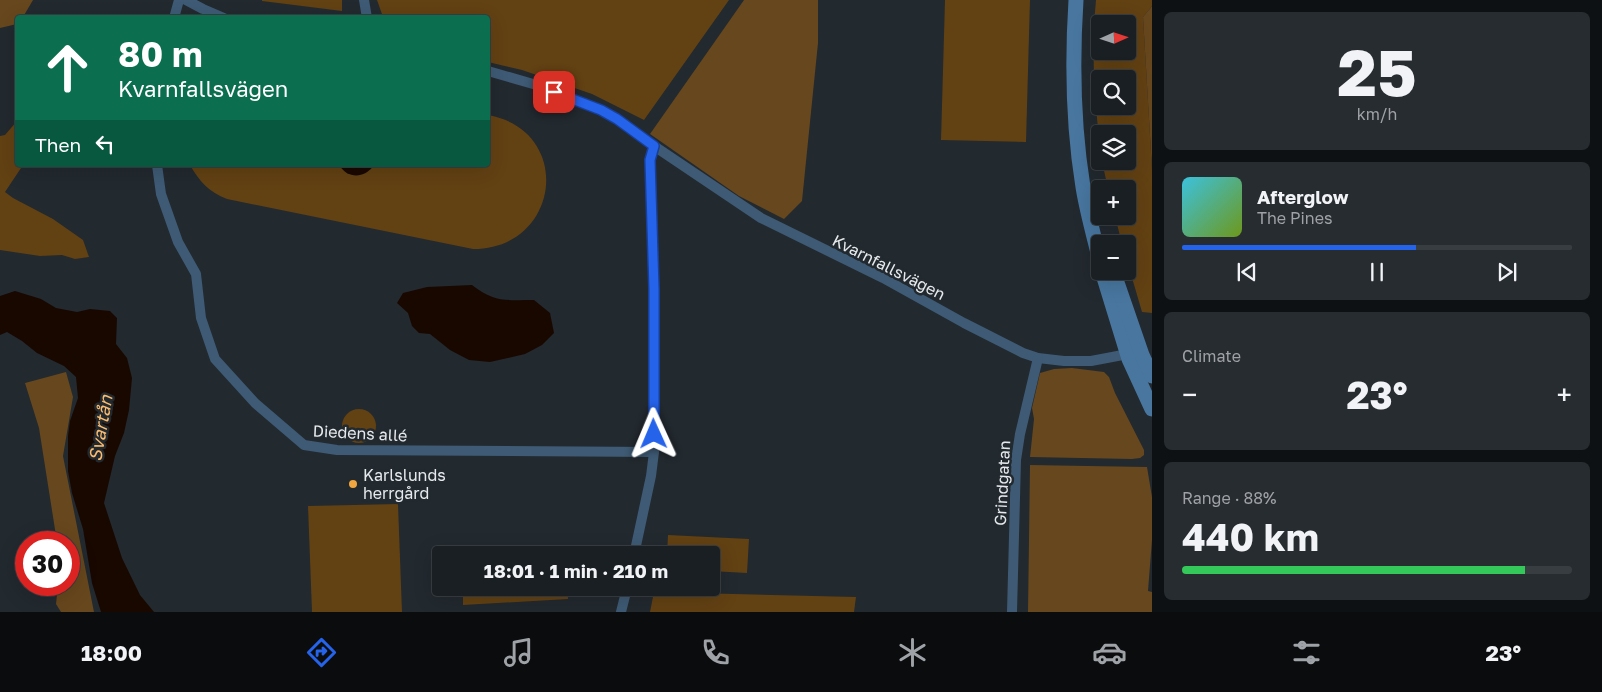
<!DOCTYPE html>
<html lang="en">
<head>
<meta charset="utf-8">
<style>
  :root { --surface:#1a1f23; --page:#272c30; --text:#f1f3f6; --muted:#9fa2a6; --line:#383d41; --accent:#2563eb }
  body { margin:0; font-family:"Golos Text",sans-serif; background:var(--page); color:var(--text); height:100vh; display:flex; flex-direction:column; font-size:19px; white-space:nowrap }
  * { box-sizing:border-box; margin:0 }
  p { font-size:16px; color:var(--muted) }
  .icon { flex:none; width:28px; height:28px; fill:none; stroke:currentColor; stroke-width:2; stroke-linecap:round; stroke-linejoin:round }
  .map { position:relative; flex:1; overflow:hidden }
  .drawer { display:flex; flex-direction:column; gap:12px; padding:12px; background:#0e1113; width:450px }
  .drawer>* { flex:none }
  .guide { position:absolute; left:15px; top:15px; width:475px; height:152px; border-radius:5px; box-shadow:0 5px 20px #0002,0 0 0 1px var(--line); background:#0b6e4f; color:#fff; overflow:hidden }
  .needle { width:32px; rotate:87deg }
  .buttons { position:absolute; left:1091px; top:15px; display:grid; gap:10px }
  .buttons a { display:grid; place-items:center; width:45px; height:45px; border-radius:5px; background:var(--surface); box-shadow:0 5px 20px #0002,0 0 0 1px var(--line); font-size:25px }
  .speed { position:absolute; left:15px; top:531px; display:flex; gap:10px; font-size:25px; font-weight:700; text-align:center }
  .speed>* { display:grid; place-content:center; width:65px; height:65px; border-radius:50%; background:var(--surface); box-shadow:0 5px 20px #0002,0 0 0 1px var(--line); line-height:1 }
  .speed .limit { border:8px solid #d22; background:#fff; color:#111 }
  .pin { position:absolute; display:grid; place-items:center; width:42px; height:42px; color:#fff; margin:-21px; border-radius:10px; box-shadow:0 2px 8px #0006 }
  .me { position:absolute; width:55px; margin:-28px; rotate:359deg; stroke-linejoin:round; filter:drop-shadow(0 0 4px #0008) }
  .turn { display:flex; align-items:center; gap:18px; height:105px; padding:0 20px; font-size:22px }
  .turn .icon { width:65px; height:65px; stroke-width:2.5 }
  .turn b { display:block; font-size:35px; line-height:42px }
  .then { display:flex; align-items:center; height:48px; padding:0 20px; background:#0003; gap:10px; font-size:19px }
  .big { font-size:38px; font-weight:700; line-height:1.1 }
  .drawer .card { flex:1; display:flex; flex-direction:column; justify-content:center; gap:8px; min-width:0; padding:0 18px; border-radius:8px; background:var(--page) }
  .drawer .dial { align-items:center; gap:0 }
  .dial b { font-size:65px; line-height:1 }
  .song { display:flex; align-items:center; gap:15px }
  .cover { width:60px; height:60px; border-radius:8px; background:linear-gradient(135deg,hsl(190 70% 55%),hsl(80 70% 35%)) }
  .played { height:5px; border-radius:2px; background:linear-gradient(90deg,var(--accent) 60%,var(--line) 60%) }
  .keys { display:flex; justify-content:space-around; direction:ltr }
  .heat { display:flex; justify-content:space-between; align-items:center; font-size:28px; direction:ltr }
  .charge { height:8px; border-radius:4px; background:linear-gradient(90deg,#34c759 88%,var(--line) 0) }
  .trip { position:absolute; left:432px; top:546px; width:288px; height:50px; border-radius:5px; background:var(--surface); box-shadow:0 5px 20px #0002,0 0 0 1px var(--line); font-weight:700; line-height:50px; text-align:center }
  .tab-bar { display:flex; height:80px; justify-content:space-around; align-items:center; background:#0a0c0e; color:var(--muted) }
  .tab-bar .icon { width:35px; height:35px }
  .tab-bar .on { color:var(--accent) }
  .tab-bar b { font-size:22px; color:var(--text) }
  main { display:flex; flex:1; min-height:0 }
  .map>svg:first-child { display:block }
  .green { fill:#624113; fill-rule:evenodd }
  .forest { fill:#67471d }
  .water { fill:#190800 }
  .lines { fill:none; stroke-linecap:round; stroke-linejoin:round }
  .street { stroke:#3e5a74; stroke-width:10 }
  .secondary { stroke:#48769f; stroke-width:15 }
  .route-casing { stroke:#184099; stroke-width:12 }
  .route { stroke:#2563eb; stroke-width:9 }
  .poi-dot { fill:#f1a63f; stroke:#22292f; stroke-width:2 }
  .labels { text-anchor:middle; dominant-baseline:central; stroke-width:5; stroke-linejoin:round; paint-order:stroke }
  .street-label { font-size:16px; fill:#e6eaee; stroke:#22292f }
  .poi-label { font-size:16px; fill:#e6eaee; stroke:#22292f; text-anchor:start }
  .water-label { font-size:18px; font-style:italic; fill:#fcbc6f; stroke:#22292f }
</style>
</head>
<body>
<main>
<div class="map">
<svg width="1152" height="612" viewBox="0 0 1152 612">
  <rect width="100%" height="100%" fill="#22292f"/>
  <g class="green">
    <polygon points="262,0 342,0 342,11 262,1"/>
    <polygon points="377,0 729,0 644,120 592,94 522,70 488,62 488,18 383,17"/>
    <polygon points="945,0 1030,0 1026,142 941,140"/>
    <path d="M 1096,0 L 1152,0 L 1152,6 L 1143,17 L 1152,170 L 1152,313 L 1142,312 L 1128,264 L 1128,244 L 1122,244 L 1115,216 L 1128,216 L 1128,189 L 1108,189 L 1102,161 L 1128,161 L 1128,134 L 1100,134 L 1100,145 C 1094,97 1091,49 1096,0 ZM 1100,24 L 1128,24 L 1128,51 L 1100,51 ZM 1100,79 L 1128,79 L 1128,106 L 1100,106 Z"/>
    <path d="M 488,115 C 575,131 560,249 473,249 L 227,199 C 209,192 199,181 190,165 L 339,165 L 348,174 L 370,170 L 374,165 L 488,165 Z"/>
    <polygon points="17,121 18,165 23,165 5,192 13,198 53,219 83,240 89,257 75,259 62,255 40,256 0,250 0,136 5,135"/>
    <circle cx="359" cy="426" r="17"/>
    <polygon points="398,504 402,612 312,612 308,506"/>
    <polygon points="668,535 749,539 747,573 711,571 711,555 667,555"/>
    <polygon points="463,588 567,588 568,599 463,605"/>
    <polygon points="654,592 856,597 854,612 650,612"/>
  </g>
  <g class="forest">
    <polygon points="0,0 33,0 23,17 18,18 17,24 0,28"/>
    <polygon points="744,0 818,0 818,43 802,201 784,219 739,196 650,134"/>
    <polygon points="1152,6 1152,170 1143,17"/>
    <polygon points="1072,368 1104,372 1109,377 1115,393 1144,450 1144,455 1140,458 1132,459 1030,457 1034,419 1032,408 1040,373 1054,369"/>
    <polygon points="66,372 73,397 63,456 94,612 61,612 56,604 58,585 69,585 69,542 57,542 39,428 25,383"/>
    <polygon points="1030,465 1147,467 1152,497 1152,540 1148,591 1152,592 1152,612 1028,612"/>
  </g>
  <g class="water">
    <path d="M 339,165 L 374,165 C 364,179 348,179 339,165 Z"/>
    <path d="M 472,285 C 495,303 506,300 534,300 L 550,313 L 554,333 L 542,345 L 525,354 L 490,362 L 469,360 L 450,350 L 430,334 L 419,333 L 412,326 L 408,313 L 397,303 L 403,293 L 427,287 Z"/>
    <polygon points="15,291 41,299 56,308 77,312 90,309 110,311 117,318 116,344 127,358 132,378 129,410 124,433 115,456 104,503 122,558 140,595 154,612 101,612 92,583 83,529 72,493 68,471 68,436 70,421 78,398 76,377 64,366 37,353 22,341 7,332 0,335 0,296"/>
  </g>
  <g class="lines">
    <g class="street">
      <polyline points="186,0 203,9 224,18"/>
      <polyline points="364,0 367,18"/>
      <polyline points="174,18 179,0"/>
      <polyline points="488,71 540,86 601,110 617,119 654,146 761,218 883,278 964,323 1023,353 1038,358 1064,361 1091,361 1128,354"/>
      <polyline points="157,165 161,194 178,242 196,274 201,318 215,359 255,403 304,445 337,450 654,452"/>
      <polyline points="634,555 651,476 654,452 654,289 650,160 654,146"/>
      <polyline points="621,612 627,588"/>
      <polyline points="1012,612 1016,460 1020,434 1038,358"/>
    </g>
    <g class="secondary">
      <path d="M 1076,0 C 1072,62 1073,125 1083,187 C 1087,212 1094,236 1100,261"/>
      <polyline points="1102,271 1129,359 1152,409"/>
      <polyline points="1113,271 1142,355 1152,376"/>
    </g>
  </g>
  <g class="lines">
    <defs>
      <polyline id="route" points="554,92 601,110 617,119 654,146 650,160 654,289 654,434"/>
    </defs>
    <use href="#route" class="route-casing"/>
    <use href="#route" class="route"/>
  </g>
  <circle class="poi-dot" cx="353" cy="484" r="5"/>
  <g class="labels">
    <g class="street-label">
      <text transform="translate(889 267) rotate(27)">Kvarnfallsvägen</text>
      <text transform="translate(360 433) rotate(3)">Diedens allé</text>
      <text transform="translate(1002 483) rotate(-87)">Grindgatan</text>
    </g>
    <g class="poi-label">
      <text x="363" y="475">Karlslunds<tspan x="363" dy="18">herrgård</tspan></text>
    </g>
    <g class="water-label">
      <text transform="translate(100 428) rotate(-80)">Svartån</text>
    </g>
  </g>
</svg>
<div class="buttons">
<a><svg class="needle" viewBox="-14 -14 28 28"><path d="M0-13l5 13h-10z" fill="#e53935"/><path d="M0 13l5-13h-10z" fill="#9fa2a6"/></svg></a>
<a><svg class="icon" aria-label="search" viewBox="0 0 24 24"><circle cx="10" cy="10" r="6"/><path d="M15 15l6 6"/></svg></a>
<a><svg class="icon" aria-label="layers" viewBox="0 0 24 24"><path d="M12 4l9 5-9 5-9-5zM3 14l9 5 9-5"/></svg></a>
<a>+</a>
<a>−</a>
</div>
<div class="speed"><div class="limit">30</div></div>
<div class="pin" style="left:554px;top:92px;background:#d93025"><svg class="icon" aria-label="arrive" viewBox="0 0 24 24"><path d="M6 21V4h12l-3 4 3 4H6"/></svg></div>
<svg class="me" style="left:654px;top:434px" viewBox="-20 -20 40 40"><path d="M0-17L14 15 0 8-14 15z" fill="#2563eb" stroke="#fff" stroke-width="4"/></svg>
<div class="trip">18:01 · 1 min · 210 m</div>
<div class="guide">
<div class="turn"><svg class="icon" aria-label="ahead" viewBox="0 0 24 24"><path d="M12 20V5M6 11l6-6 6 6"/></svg><div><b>80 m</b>Kvarnfallsvägen</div></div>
<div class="then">Then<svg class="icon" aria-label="left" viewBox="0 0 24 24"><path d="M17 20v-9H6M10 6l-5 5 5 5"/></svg></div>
</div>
</div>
<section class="drawer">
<div class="card dial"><b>25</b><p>km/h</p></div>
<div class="card">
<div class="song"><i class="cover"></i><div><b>Afterglow</b><p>The Pines</p></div></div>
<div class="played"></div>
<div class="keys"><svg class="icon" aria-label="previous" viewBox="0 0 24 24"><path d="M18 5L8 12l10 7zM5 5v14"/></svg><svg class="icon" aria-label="pause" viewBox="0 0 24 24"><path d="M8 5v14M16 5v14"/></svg><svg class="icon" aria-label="next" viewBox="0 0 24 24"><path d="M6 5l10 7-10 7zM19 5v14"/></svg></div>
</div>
<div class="card"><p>Climate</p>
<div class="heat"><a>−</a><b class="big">23°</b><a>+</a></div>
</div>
<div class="card"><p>Range · 88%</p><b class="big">440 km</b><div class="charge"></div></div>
</section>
</main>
<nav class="tab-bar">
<b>18:00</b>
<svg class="icon on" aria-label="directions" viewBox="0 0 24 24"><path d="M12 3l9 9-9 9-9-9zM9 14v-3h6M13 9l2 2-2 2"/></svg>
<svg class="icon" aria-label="music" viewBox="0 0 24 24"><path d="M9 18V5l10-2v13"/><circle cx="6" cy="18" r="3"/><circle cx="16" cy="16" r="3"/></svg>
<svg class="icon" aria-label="phone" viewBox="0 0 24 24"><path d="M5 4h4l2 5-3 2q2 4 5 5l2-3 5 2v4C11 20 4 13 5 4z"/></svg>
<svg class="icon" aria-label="climate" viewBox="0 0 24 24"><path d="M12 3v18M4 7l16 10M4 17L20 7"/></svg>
<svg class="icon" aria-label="car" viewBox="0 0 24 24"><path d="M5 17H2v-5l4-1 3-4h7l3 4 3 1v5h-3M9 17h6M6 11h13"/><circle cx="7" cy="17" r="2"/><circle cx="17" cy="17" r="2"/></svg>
<svg class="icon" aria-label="filters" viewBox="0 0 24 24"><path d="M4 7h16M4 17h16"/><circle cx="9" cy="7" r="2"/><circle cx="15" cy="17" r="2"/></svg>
<b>23°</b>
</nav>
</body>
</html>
